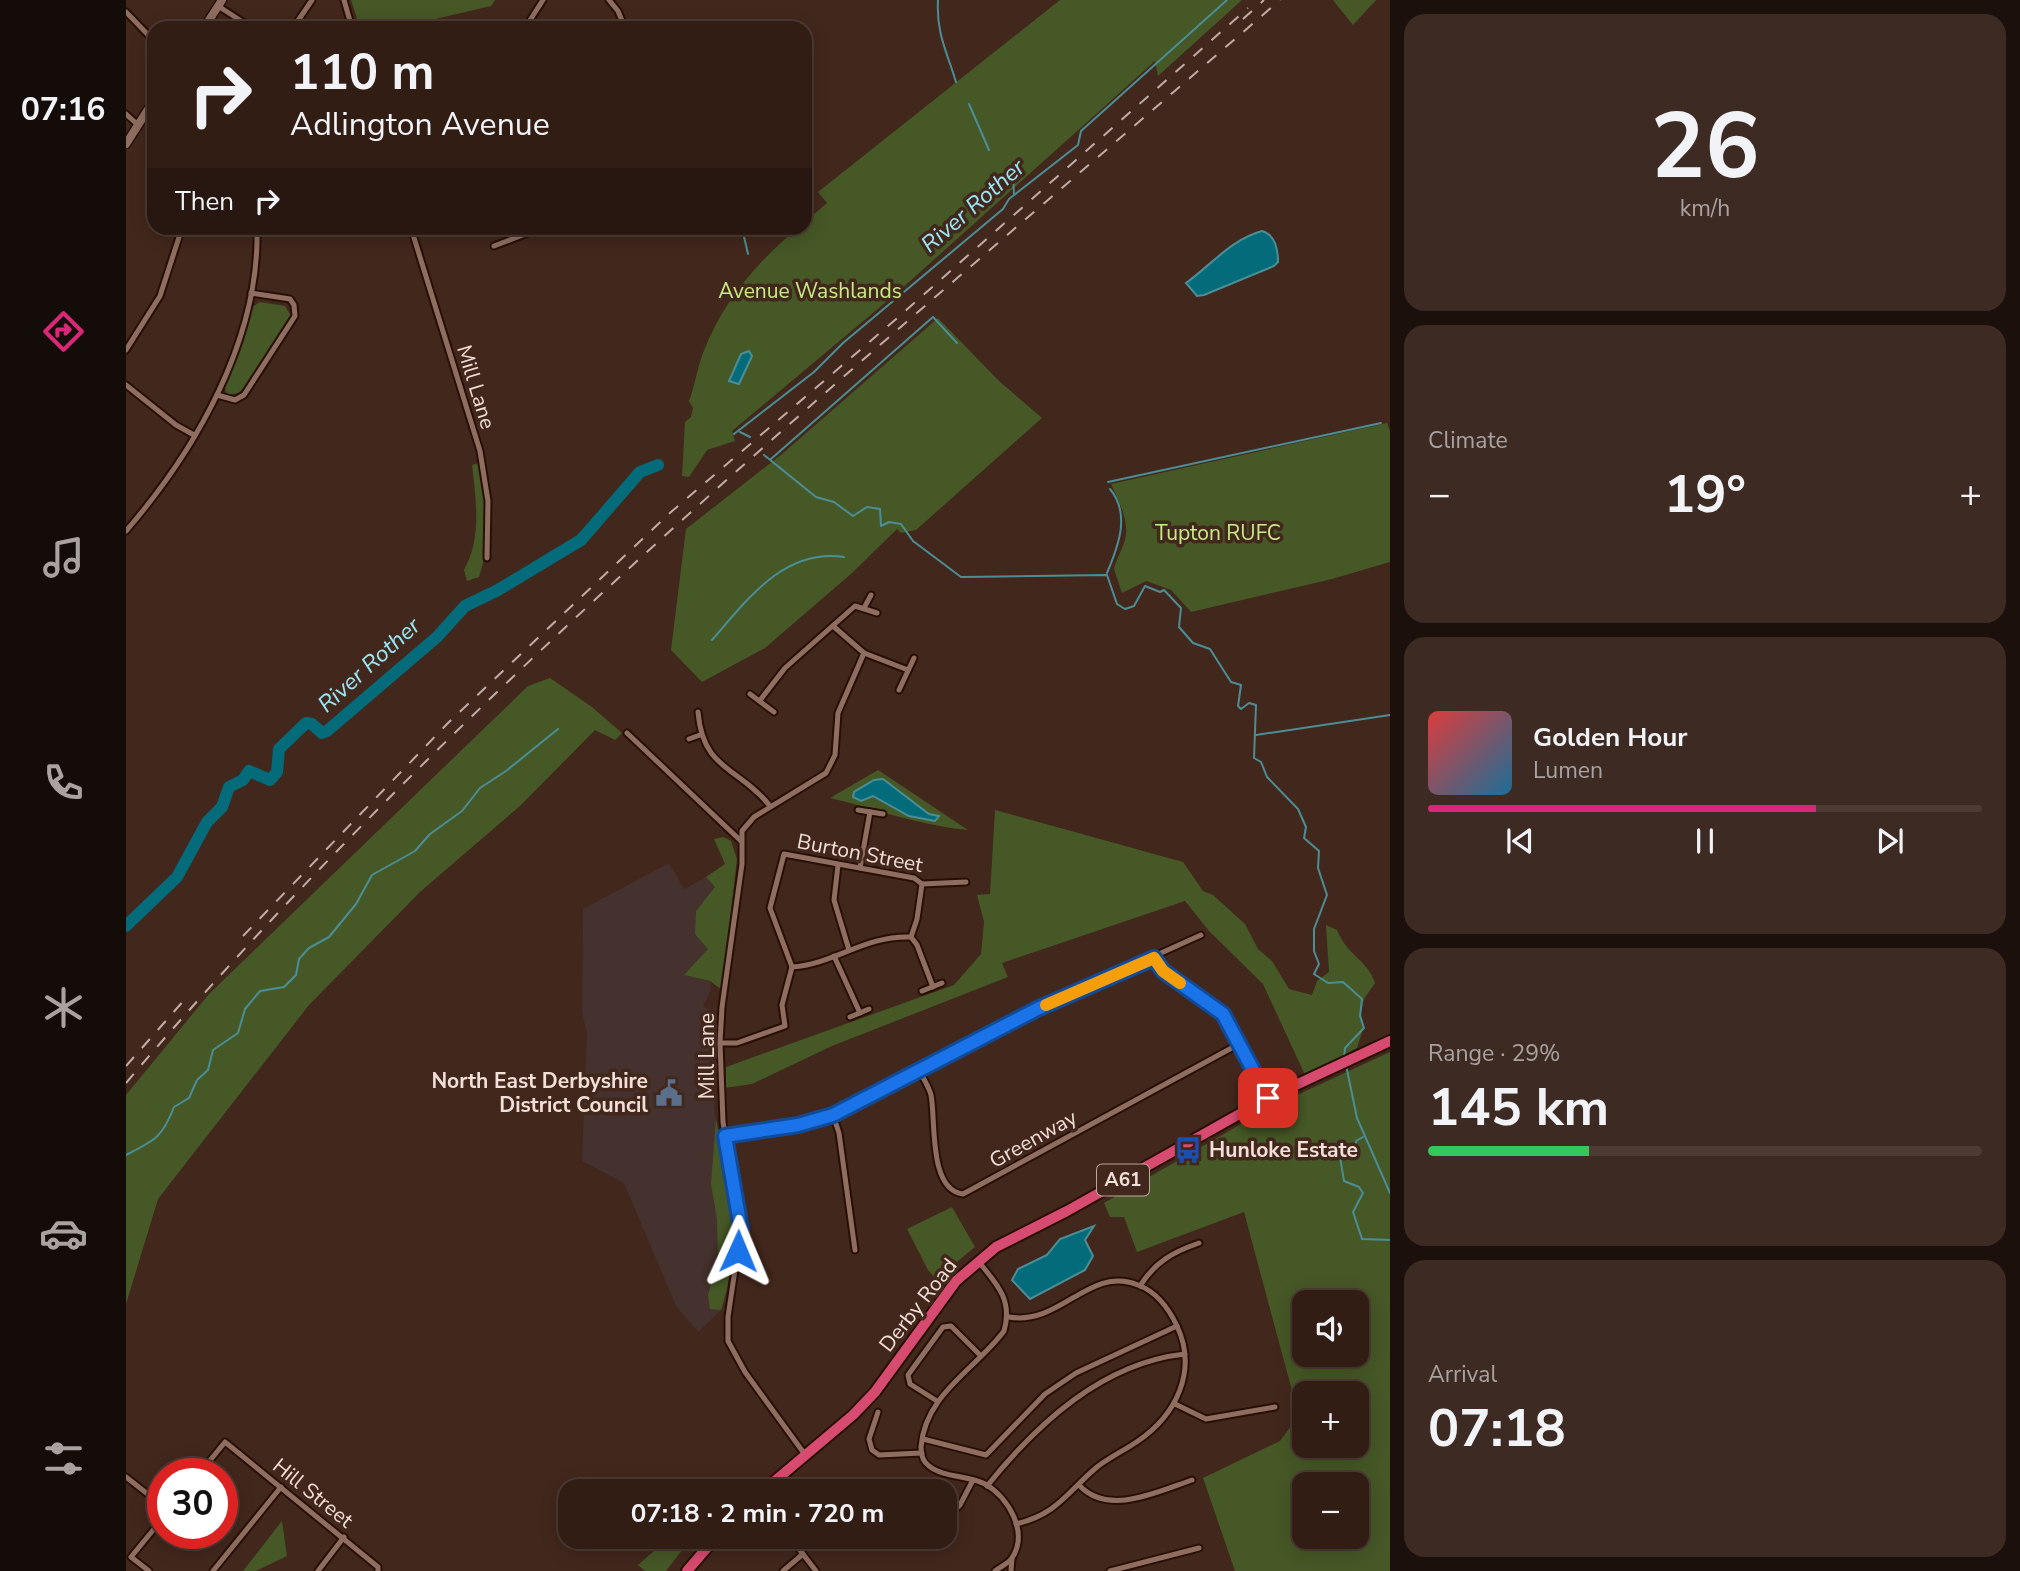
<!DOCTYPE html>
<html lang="en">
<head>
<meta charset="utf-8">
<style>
  :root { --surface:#321d15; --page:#3d2a22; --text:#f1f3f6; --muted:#a8a2a0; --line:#4d3b34; --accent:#db2777 }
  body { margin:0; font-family:"Nunito Sans",sans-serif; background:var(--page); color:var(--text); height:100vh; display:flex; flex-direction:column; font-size:26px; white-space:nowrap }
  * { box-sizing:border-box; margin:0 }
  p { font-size:23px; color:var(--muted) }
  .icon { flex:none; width:38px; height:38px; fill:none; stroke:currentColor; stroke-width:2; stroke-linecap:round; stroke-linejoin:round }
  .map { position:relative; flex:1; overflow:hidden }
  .side { display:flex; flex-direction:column; gap:14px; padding:14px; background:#1c100c; width:630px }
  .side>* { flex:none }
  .hud { position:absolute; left:21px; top:21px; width:665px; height:214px; border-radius:21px; box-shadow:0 4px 18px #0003,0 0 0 2px var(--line); background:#321d15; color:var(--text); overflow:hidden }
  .fabs { position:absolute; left:1166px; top:1290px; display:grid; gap:14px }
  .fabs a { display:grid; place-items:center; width:77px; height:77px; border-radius:14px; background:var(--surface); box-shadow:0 4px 18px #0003,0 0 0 2px var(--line); font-size:35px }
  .speed { position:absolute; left:21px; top:1458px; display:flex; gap:14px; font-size:35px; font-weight:700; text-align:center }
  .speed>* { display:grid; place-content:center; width:91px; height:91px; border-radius:50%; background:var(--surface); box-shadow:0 4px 18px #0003,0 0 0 2px var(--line); line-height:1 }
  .speed .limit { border:10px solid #d22; background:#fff; color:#111 }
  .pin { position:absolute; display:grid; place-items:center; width:60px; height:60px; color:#fff; margin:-30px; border-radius:14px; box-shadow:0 4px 10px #0006 }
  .me { position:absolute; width:77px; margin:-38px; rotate:1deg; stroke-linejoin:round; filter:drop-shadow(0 0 5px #0008) }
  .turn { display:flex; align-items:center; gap:24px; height:147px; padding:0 28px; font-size:32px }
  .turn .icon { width:91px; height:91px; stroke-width:2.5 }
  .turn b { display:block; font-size:49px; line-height:60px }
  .then { display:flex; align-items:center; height:66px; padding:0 28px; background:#0003; gap:14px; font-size:26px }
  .big { font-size:52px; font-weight:700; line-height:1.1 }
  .side .card { flex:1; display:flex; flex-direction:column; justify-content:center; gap:10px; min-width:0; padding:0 24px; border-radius:21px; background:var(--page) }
  .side .dial { align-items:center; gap:0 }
  .dial b { font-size:91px; line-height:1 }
  .song { display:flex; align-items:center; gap:21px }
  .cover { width:84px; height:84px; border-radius:10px; background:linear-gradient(135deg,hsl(0 70% 55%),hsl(200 70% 35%)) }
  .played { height:7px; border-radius:4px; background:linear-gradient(90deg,var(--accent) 70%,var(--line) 70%) }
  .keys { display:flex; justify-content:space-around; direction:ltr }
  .heat { display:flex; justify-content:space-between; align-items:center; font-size:38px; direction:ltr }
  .charge { height:10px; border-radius:5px; background:linear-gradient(90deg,#34c759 29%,var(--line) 0) }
  .trip { position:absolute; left:432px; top:1479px; width:399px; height:70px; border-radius:21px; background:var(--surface); box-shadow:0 4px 18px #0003,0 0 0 2px var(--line); font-weight:700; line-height:70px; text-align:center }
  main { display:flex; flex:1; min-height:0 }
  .tabs { display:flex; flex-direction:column; width:126px; justify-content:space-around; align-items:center; background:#140c08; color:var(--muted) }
  .tabs .icon { width:49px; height:49px }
  .tabs .current { color:var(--accent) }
  .tabs b { font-size:32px; color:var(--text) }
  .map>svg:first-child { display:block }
  .commercial { fill:#45312d }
  .green { fill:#465826; fill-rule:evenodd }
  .water { fill:#036b7a; stroke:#4b8e96; stroke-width:2 }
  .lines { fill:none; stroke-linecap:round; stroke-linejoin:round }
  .stream { stroke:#4b8e96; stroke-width:2 }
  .river { stroke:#036b7a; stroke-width:12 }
  .street-casing { stroke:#280f05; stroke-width:9 }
  .secondary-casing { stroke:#280f05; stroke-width:11 }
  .highway-casing { stroke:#280f05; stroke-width:14 }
  .street { stroke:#8f6e61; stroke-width:5 }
  .secondary { stroke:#8f6e61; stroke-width:8 }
  .highway { stroke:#d74b70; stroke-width:10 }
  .rail { stroke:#c2ada5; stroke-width:2; stroke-dasharray:12 12; stroke-linecap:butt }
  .route-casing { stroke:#114b97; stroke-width:18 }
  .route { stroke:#1a73e8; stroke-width:12 }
  .slow { stroke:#f59e0b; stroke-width:12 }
  .labels { text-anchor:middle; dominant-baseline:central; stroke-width:7; stroke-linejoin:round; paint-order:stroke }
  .shield { fill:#42271c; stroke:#bda8a0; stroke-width:2 }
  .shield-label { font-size:19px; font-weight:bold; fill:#f2dfd8 }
  .park-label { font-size:21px; fill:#c7eb86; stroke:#42271c }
  .street-label { font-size:21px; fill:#f2dfd8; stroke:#42271c }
  .poi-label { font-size:21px; font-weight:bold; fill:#f2dfd8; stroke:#42271c; text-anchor:end }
  .water-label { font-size:23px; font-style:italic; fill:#99e8f8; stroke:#42271c }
</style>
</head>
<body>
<main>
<nav class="tabs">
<b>07:16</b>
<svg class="icon current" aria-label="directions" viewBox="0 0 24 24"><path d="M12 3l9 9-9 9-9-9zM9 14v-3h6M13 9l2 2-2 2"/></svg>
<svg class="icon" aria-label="music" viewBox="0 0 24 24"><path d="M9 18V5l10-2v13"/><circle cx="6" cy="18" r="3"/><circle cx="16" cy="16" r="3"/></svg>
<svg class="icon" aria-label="phone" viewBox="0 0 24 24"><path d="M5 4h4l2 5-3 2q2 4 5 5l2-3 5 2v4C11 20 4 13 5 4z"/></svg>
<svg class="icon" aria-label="climate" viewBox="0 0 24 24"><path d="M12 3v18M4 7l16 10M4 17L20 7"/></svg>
<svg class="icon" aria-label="car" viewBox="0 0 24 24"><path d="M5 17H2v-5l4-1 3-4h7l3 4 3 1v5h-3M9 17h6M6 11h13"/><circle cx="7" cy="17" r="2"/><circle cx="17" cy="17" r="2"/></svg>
<svg class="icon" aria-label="filters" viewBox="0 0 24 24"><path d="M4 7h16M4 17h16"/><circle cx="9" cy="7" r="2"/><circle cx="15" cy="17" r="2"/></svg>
</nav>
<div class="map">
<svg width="1264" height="1571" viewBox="0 0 1264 1571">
  <rect width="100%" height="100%" fill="#42271c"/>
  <polygon class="commercial" points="543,863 558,889 580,877 590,887 570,911 582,949 559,975 584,981 585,990 577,1006 584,1010 588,1019 588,1110 608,1217 601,1292 595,1310 572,1332 550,1306 498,1183 456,1161 461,1034 456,1012 457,909"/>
  <g class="green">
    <polygon points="225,0 369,0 365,6 271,28 234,28"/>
    <path d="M 934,0 L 1116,0 L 1032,76 L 1029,61 L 772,292 L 606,431 L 609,441 L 581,450 L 563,477 L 556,476 L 559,422 L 565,417 L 567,408 L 563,401 C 569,385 571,369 577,353 C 597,301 630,263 672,228 L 679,228 L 679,222 L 701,203 L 692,192 Z"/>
    <polygon points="1207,0 1250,0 1227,25"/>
    <polygon points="134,302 159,306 165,316 118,388 112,393 101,395 98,384 125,308"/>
    <polygon points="812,318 873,381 916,418 790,530 775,533 771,529 726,573 639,648 576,682 545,650 560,529 656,454"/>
    <path d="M 1261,423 L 1264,431 L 1264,562 L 1206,579 L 1065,612 L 1045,590 L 1020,581 L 996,593 L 988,569 C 990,560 995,552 998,543 C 1005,523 993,502 985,484 Z"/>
    <path d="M 353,463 C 360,504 366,537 353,577 L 341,581 L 338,570 C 356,538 350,500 346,465 Z"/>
    <polygon points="424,678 466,707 496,733 489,740 469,730 395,805 294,892 183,1005 32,1199 0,1304 0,1095 83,994 402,686"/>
    <path d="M 752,770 L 842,830 C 795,826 750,809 704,798 ZM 757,779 L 803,814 L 812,816 L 783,816 L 747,796 Z"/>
    <path d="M 869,810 L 1057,862 L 1077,891 L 1087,895 L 1119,924 L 1132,949 L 1146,961 L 1163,989 L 1186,995 L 1191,981 L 1203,972 L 1200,925 L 1211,930 C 1222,957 1242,960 1249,983 L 1238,999 L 1235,1013 L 1238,1026 L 1231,1048 L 1179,1075 L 1137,984 L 1083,931 L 1059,901 L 876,963 L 882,977 L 706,1046 L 626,1084 L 599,1088 L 600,1067 L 828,985 L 855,954 L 858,922 L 851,895 L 864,894 Z"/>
    <polygon points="597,837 605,841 611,859 596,990 584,981 558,975 582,949 569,934 570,911 589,887 580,877 599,864 588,839"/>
    <path d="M 1264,1052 L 1264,1571 L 1109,1571 L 1077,1478 L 1154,1441 L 1168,1422 L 1168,1398 L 1118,1212 L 1011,1252 L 998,1217 L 984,1217 L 978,1203 L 1143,1108 ZM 1178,1302 L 1230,1302 L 1230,1354 L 1178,1354 ZM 1230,1393 L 1230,1446 L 1178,1446 L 1178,1393 ZM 1178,1484 L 1230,1484 L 1230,1536 L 1178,1536 Z"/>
    <path d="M 590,1119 C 602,1187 617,1242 595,1310 L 584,1309 L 582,1295 L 592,1261 L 591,1219 L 585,1184 Z"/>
    <polygon points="826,1207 849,1247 827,1265 814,1284 802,1270 781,1229"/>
    <polygon points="156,1521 161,1556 130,1571 117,1571"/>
    <polygon points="544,1537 566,1537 540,1571 519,1571 512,1565"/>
  </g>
  <g class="water">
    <path d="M 1136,231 C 1150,235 1152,250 1152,262 L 1148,266 L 1078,295 L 1071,296 L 1060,283 C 1085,265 1106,239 1136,231 Z"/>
    <polygon points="623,351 626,356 613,384 603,381 615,354"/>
    <polygon points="757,779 803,814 813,816 809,821 783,816 747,796 735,801 727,797 728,792 748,780"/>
    <polygon points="968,1226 959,1240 967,1256 959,1270 904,1299 886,1280 892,1269 921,1255 934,1239"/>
  </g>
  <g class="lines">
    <g class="stream">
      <path d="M 812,0 C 810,33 821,52 830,82"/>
      <polyline points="843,104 863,150"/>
      <polyline points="887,175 888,194"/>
      <polyline points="616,228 622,254"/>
      <polyline points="614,432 624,437"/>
      <polyline points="608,434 688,372 717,343 877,209 883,199 952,145 955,131 1101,0"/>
      <polyline points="638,455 690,497 708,502 727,516 741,507 754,509 755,526 763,522 775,524 787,541 835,577 981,575 991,604 999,609 1008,606 1019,586 1034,592 1038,590 1055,608 1053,627 1067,643 1084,649 1105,682 1115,685 1112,706 1115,709 1123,703 1130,705 1128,758 1135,762 1141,777 1172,809 1180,827 1178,838 1193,851 1192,868 1201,895 1188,929 1188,951 1193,964 1188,974 1202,983 1217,982 1236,999 1234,1016 1238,1028 1219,1048 1218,1057"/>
      <polyline points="645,459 807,317 831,343"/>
      <polyline points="982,482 1255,423"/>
      <path d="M 981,573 C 992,547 1005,514 984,489"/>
      <path d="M 586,640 C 621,600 658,548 718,557"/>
      <polyline points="1130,735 1264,715"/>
      <polyline points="1220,1065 1231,1118 1264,1193"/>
      <polyline points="1237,1137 1230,1141 1229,1151 1214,1157 1218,1181 1233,1187 1237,1193 1227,1212 1236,1239 1264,1240"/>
      <path d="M 0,1155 C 29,1140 36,1138 48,1107 L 63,1098 L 71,1080 L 82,1070 L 87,1050 L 112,1033 L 119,1009 L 134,991 L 158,987 L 170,975 L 173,959 L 183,948 L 203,937 L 230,904 L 246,875 L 289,851 L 304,834 L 336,811 L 354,788 L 380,771 L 432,729"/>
    </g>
    <polyline class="river" points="0,926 51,877 81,822 96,807 103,787 117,780 123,771 144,780 151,772 153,749 180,723 186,724 196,733 201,731 311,637 339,606 372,590 455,540 514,472 532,465"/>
    <defs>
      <g id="street">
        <polyline points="218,0 226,28"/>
        <polyline points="483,0 492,11 499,28"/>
        <polyline points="92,6 126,28"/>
        <polyline points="0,12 28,41"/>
        <polyline points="167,28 186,0"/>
        <polyline points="399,28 417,0"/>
        <polyline points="0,114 11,124"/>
        <polyline points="285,228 354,451 362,501 361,558"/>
        <polyline points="368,246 415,228"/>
        <polyline points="0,350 34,296 56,228"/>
        <polyline points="0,385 50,425 68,435"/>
        <polyline points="91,395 109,400 118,395 169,316 168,305 164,299 125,293"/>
        <path d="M 0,531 C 70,450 134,339 131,228"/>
        <polyline points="738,608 745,595"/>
        <polyline points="707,626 738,653 782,670"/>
        <polyline points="773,690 788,658"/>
        <polyline points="624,694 648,712"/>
        <polyline points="635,699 659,668 729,606 751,613"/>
        <path d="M 572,712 C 577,771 612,766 644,806"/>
        <polyline points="501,733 615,841"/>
        <polyline points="563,739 574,735"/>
        <polyline points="732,810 757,814"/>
        <polyline points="712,865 708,900 723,950"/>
        <polyline points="734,868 744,812"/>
        <polyline points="785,937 791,919 796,884"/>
        <polyline points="708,956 734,1013"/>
        <polyline points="1028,958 1037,971 1096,1014 1142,1098"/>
        <path d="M 666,967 C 709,964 739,935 785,937 L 791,945 L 807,987"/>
        <polyline points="796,991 816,983"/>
        <polyline points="724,1017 743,1009"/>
        <polyline points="594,1043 611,1043 659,1026 656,1005 666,967 644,908 658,854 788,878 796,884 840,882"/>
        <path d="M 793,1070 C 797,1078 803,1087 805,1095 C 810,1119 802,1190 837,1194 L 1113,1044"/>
        <polyline points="707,1115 713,1133 729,1250"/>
        <polyline points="599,1136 672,1125 707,1115 913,1008 1075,935"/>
        <path d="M 852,1261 C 871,1284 887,1300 878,1331 C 850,1369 799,1394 795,1447 C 795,1454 797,1462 803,1466 C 818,1478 842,1475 859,1484 C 882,1497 903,1532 886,1558 C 883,1563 874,1567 869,1571"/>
        <path d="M 1014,1286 C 1029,1262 1047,1252 1073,1243"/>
        <path d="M 883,1317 C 935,1326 963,1265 1012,1285 C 1031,1292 1043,1309 1051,1326 C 1072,1371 1050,1415 1012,1441 C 999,1450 984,1457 971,1467 C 941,1492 932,1514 890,1524"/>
        <polyline points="811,1401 784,1384 782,1375 817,1327 825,1326 855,1356"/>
        <polyline points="1049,1404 1080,1419 1149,1407"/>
        <polyline points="752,1412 743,1439 746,1450 753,1455 796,1453"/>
        <polyline points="797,1439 860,1455 919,1394 950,1373 1051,1326"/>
        <polyline points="680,1456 619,1372 602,1341 602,1317 615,1229 597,1122 594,1043 596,1007 616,864 616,831 628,817 700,773 709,755 712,713 738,653"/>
        <polyline points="73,1474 99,1442 252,1567 252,1571"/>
        <polyline points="0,1477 37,1506"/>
        <path d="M 953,1485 C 982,1517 1033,1491 1066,1480"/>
        <path d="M 861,1486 C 911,1424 976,1363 1059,1354"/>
        <polyline points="819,1506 827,1514"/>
        <polyline points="819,1520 834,1505 847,1480"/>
        <polyline points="663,1536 690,1571"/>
        <polyline points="23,1571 5,1557 37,1518"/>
        <polyline points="87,1571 155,1487"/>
        <polyline points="192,1571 218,1537"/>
        <polyline points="657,1571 677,1554"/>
        <polyline points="885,1571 886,1558"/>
        <polyline points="984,1571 1073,1548"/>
      </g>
      <g id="secondary">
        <polyline points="78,28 96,0"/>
        <polyline points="0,144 28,100"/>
      </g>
      <g id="highway">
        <polyline points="637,1491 727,1415 749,1392 830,1281 870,1247 941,1211 1142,1098 1264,1041"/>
        <polyline points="561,1571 591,1536"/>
      </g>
    </defs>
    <use href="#street" class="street-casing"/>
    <use href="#secondary" class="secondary-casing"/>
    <use href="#highway" class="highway-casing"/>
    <use href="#street" class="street"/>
    <use href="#secondary" class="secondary"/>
    <use href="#highway" class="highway"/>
    <g class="rail">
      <polyline points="1117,19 1138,0"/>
      <polyline points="117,936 323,722 545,512 769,320 1122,8"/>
      <polyline points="0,1066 60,998"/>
      <path d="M 0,1083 C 342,680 756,346 1154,0"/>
    </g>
  </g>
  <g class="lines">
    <defs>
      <polyline id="route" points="612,1251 615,1229 599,1136 672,1125 707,1115 913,1008 1028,958 1037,971 1097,1014 1142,1098"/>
    </defs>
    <use href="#route" class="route-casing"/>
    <use href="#route" class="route"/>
    <polyline class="slow" points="920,1005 1028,958 1037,971 1054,983"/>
  </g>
  <defs>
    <symbol id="civic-bare" viewBox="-9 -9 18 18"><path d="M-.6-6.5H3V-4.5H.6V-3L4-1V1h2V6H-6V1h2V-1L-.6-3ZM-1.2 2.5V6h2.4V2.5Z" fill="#5c6f8a" stroke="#42271c" stroke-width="2.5" paint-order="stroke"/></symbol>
    <symbol id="bus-bare" viewBox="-9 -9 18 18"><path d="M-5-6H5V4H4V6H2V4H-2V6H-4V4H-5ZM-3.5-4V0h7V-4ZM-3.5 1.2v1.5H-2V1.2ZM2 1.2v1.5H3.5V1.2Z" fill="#1a4fb4" stroke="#42271c" stroke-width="2.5" paint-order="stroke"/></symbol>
  </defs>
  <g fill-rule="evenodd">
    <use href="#civic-bare" x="524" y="1074" width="38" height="38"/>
    <use href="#bus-bare" x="1043" y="1131" width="38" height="38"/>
  </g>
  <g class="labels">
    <rect class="shield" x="971" y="1164.5" width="52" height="31" rx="5"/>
    <g class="shield-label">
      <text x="997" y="1180">A61</text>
    </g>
    <g class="park-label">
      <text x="684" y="291">Avenue Washlands</text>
      <text x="1092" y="533">Tupton RUFC</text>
    </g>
    <g class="street-label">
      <text transform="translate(350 387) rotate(73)">Mill Lane</text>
      <text transform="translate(734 853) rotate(11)">Burton Street</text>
      <text transform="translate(581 1056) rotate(-90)">Mill Lane</text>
      <text transform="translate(907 1139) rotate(-29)">Greenway</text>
      <text transform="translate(792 1305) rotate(-52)">Derby Road</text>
      <text transform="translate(187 1493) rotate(39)">Hill Street</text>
    </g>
    <g class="poi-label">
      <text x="522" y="1081">North East Derbyshire<tspan x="522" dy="24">District Council</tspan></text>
      <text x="1083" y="1150" text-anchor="start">Hunloke Estate</text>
    </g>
    <g class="water-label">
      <text transform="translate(847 206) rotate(-41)">River Rother</text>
      <text transform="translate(243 665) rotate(-42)">River Rother</text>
    </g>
  </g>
</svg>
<div class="fabs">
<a><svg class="icon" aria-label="sound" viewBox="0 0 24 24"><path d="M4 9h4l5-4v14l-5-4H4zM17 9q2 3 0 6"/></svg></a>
<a>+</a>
<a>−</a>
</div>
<div class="speed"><div class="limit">30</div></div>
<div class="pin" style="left:1142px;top:1098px;background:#d93025"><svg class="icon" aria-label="arrive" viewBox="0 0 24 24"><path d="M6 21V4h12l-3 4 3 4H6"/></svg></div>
<svg class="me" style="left:612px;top:1251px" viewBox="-20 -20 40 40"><path d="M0-17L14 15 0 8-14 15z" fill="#1a73e8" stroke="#fff" stroke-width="4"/></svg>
<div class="trip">07:18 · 2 min · 720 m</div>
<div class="hud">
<div class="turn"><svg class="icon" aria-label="right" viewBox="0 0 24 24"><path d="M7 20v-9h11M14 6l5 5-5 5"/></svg><div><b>110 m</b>Adlington Avenue</div></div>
<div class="then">Then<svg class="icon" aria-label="right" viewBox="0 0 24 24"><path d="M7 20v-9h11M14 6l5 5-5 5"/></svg></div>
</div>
</div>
<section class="side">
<div class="card dial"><b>26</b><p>km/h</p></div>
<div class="card"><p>Climate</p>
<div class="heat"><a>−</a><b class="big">19°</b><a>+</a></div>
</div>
<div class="card">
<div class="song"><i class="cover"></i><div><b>Golden Hour</b><p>Lumen</p></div></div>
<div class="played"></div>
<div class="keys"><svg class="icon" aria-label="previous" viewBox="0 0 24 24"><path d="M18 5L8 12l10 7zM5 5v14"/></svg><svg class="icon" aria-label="pause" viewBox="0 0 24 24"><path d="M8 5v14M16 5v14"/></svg><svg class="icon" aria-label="next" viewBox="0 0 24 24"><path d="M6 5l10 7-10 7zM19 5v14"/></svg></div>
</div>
<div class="card"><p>Range · 29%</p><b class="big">145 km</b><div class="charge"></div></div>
<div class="card"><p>Arrival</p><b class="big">07:18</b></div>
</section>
</main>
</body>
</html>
